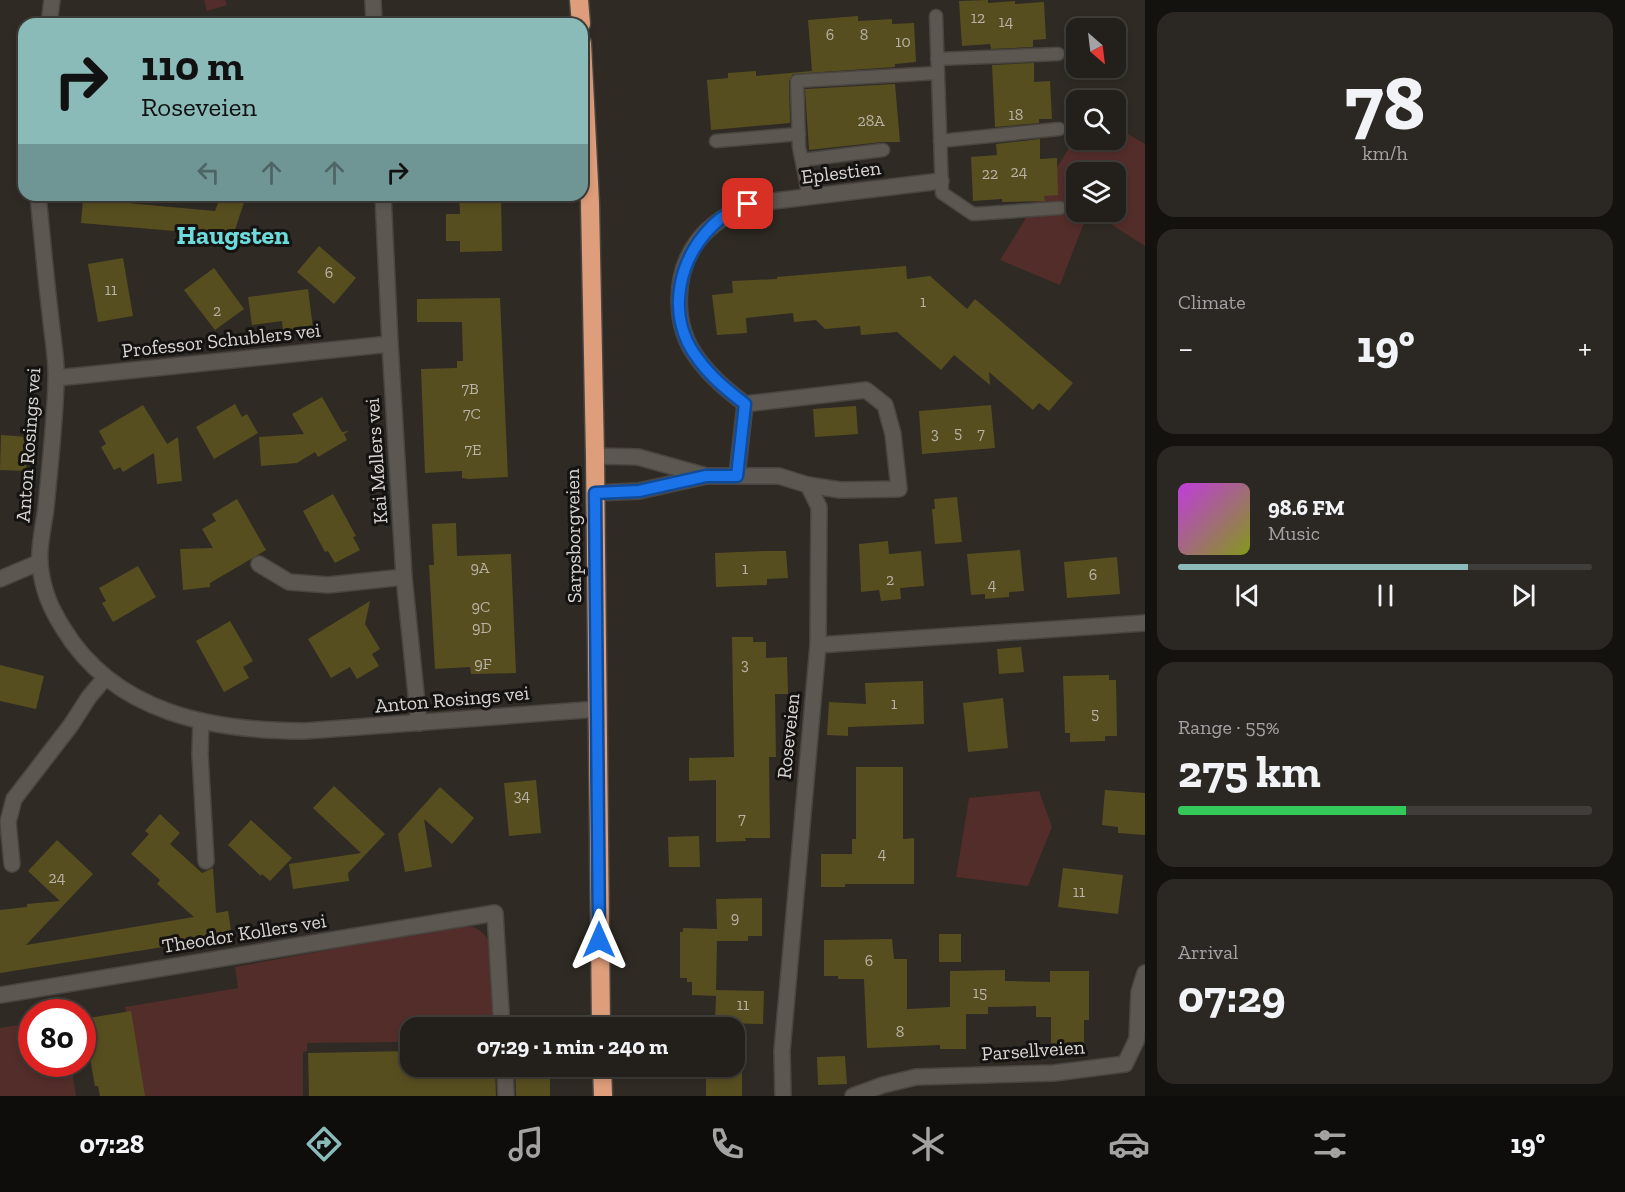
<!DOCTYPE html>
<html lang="en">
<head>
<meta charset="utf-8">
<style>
  :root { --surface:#23201b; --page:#2b2824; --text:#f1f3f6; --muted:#a3a3a3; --line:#403e3a; --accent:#8bbbb9 }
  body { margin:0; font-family:"Zilla Slab",serif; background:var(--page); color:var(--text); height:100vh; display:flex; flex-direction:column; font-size:22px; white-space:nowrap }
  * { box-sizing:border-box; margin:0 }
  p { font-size:20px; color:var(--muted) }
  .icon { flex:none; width:33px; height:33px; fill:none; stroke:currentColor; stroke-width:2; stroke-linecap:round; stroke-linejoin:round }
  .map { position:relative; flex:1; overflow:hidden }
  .details { display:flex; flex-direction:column; gap:12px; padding:12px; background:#13120f; width:480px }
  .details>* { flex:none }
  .banner { position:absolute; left:18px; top:18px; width:570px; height:183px; border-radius:18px; box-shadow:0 3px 9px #0003,0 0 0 2px var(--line); background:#8bbbb9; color:#111; overflow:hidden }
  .needle { width:39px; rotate:152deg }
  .tools { position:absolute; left:1066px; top:18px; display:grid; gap:12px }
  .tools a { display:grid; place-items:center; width:60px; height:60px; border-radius:12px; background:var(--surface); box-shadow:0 3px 9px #0003,0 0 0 2px var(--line); font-size:30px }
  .speed { position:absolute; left:18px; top:999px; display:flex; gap:12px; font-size:30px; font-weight:700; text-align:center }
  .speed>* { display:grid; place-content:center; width:78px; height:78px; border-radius:50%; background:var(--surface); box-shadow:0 3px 9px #0003,0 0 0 2px var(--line); line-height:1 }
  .speed .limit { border:9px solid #d22; background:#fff; color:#111 }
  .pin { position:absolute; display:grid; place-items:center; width:51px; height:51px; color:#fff; margin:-26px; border-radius:12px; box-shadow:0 3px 9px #0006 }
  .me { position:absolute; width:66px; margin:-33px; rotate:0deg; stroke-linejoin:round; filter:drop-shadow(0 0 4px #0008) }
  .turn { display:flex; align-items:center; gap:21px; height:126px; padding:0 24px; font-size:27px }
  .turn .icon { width:78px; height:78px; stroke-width:2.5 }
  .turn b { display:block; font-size:42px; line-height:51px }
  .lanes { display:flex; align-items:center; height:57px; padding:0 24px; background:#0003; justify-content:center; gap:30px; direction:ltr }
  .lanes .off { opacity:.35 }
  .big { font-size:45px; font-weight:700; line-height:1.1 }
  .details .widget { flex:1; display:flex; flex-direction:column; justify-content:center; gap:9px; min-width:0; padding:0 21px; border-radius:18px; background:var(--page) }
  .details .dial { align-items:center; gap:0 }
  .dial b { font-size:78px; line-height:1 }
  .song { display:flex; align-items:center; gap:18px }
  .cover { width:72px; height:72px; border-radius:9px; background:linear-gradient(135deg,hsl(290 70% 55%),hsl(70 70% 35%)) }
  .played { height:6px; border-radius:3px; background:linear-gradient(90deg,var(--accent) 70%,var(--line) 70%) }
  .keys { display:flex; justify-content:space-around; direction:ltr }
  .heat { display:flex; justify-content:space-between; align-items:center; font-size:33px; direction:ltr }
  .charge { height:9px; border-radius:4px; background:linear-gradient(90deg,#34c759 55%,var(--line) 0) }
  .trip { position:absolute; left:400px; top:1017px; width:345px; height:60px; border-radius:18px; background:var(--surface); box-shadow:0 3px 9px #0003,0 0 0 2px var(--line); font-weight:700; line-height:60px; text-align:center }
  .tab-bar { display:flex; height:96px; justify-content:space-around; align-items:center; background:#0e0d0b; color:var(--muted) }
  .tab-bar .icon { width:42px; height:42px }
  .tab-bar .on { color:var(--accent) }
  .tab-bar b { font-size:27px; color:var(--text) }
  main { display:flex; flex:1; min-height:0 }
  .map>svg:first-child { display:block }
  .green { fill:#532d2a }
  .building { fill:#574e20 }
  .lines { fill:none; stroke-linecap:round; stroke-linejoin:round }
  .lane-casing { stroke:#494540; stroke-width:15 }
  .street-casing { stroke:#494540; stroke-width:18 }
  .highway-casing { stroke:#494540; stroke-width:21 }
  .lane { stroke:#5d5751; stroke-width:12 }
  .street { stroke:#5d5751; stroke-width:15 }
  .highway { stroke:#de9e7b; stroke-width:18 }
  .route-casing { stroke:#114b97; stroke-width:15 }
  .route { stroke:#1a73e8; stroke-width:10 }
  .labels { text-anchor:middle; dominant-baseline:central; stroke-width:6; stroke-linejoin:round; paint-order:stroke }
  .number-label { font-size:16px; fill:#b8b3a5 }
  .street-label { font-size:20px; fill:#d8d5d1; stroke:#151311 }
  .district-label { font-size:26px; font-weight:bold; fill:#6ddadb; stroke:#151311 }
</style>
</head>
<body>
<main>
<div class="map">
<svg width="1145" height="1096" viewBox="0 0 1145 1096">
  <rect width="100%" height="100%" fill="#2f2a24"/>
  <g class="green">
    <polygon points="204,0 225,0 227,5 207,11"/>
    <polygon points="1116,127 1145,144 1145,246 1092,212 1116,212 1116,172 1077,172 1077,212 1088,212 1060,285 1000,260 1077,135 1077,140 1116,140"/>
    <polygon points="1039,791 1052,827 1028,886 956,877 969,798"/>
    <path d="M 464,925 C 478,927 485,932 490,945 L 494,1027 L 411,1028 L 411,1034 L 402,1035 L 402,1042 L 307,1043 L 307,1051 L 303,1052 L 303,1096 L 141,1096 L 125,1007 L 238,988 L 235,967 Z"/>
    <polygon points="31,1023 32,1064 71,1064 76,1096 0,1096 0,1028"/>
  </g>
  <g class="building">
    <polygon points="988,0 988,3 1015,1 1015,4 1044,2 1046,39 1033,40 1033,47 991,49 990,44 962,46 959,1"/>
    <polygon points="858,16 858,21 892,19 892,24 914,23 916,62 895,64 895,67 793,74 789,81 790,123 711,130 707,80 728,78 728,73 756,71 756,76 812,71 808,20"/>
    <polygon points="1034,63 1034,82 1050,81 1052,119 1039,119 1039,123 995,127 992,65"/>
    <polygon points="895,84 900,142 882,142 809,150 805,89"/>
    <polygon points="1040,139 1040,159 1057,158 1058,195 1044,196 1045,201 1002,202 1002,199 973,201 971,157 997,155 996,144"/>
    <polygon points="221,195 232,195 245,199 233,236 81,223 83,199 215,211"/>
    <polygon points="459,195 501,195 502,251 460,252 460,241 446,241 446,214 460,214"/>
    <polygon points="319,246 356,278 334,304 297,272"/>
    <polygon points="123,258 133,316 98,322 88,264"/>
    <polygon points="906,266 907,279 930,276 967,309 975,299 1073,383 1049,411 1039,403 1033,410 989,372 990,385 954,355 941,370 897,332 861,335 860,326 825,329 816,320 794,322 793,313 746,318 747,333 717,335 712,295 733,293 732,281 777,279 777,277"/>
    <polygon points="214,268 244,309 215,330 184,290"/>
    <polygon points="308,289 313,328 283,331 282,321 252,325 248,297"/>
    <polygon points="500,298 508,477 469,479 462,478 462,471 425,473 421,369 457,368 457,361 463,361 462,322 417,322 417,299"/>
    <polygon points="322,397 342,432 349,431 344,434 347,440 318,457 315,452 297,463 261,466 259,437 304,434 292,414"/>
    <polygon points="235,404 242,417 247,414 258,433 214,459 196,427"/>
    <polygon points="143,405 167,444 178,437 182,481 157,484 154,453 123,472 120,467 114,470 101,447 106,444 99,431"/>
    <polygon points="991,405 995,448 922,454 919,411"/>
    <polygon points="856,406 858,434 815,437 813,409"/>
    <polygon points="1,435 29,437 26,471 0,470"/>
    <polygon points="333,494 356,536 353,537 360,550 335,563 328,551 325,552 303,511"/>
    <polygon points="957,497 962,542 935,544 932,509 935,509 934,499"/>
    <polygon points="237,499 266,550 210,583 210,587 183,590 180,549 213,548 202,529 216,521 212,514"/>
    <polygon points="456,523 457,556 511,554 516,673 471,674 470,667 435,669 429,565 434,565 432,524"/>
    <polygon points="888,541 889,554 921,551 924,586 900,588 901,599 881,601 879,590 861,592 859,544"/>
    <polygon points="1020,550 1024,591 1009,592 1009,597 985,599 985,594 971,595 967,554"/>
    <polygon points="766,551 786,551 788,578 767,579 767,585 716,587 715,553"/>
    <polygon points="1117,557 1120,594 1067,598 1064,562"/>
    <polygon points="138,566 156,597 113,622 102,603 106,601 99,588"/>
    <polygon points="370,601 365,624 380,649 372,654 379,666 357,679 350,667 331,678 308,639"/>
    <polygon points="230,621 253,661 243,667 249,678 224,692 196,641"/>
    <polygon points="732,637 753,637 753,642 766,642 766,658 787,657 788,694 775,694 776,757 769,757 770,838 745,838 746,841 716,842 716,780 689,781 689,758 734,757"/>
    <polygon points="1021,647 1024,672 999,674 997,649"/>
    <polygon points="0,665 44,676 36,709 0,701"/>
    <polygon points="1109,675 1109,680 1116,680 1117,736 1105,736 1105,741 1070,742 1070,733 1065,733 1063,676"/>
    <polygon points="923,681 924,724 848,727 848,736 827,735 829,702 866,704 865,683"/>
    <polygon points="1003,698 1008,748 968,752 963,703"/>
    <polygon points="856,767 903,767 903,839 914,838 914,884 845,884 845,887 821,887 821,854 852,854 852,839 856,839"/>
    <polygon points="536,780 541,833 509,836 504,783"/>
    <polygon points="334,786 385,834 348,873 349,881 293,889 289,864 361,853 313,808"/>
    <polygon points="440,787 474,818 452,844 424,819 432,867 405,872 398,834"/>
    <polygon points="1105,790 1145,793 1145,835 1118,833 1118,827 1102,825"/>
    <polygon points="160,814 180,833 170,844 202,873 213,868 216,913 228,911 232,936 0,973 0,910 27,907 27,904 60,901 28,871 57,840 93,874 26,945 194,917 157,884 160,880 131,854 149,834 145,831"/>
    <polygon points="251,820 292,858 270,881 262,874 261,876 228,845"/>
    <polygon points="699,836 700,867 669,867 668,837"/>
    <polygon points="1063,868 1123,875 1118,914 1058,907"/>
    <polygon points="762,898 762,936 748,936 748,941 717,941 716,990 764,991 763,1024 715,1023 716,996 692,995 692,982 687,982 687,978 680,978 680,932 683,932 683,928 717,929 716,899"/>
    <rect x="939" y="934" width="22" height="28"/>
    <polygon points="892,939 894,959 907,959 907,1009 950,1007 950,971 1005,970 1005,981 1050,982 1050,971 1089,971 1089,1020 1084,1020 1084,1048 1051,1048 1051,1017 1036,1017 1036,1006 988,1007 988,1014 966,1014 966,1049 940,1049 940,1045 867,1048 864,979 838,979 838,976 824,976 824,940"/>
    <polygon points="131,1011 145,1096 100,1096 98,1086 95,1086 83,1019"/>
    <polygon points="548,1018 549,1028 520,1028 520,1019"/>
    <polygon points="411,1051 411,1066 495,1066 496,1096 309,1096 308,1053"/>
    <polygon points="845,1056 847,1084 818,1085 817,1057"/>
    <polygon points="515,1066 550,1066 550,1096 516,1096"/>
    <rect x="706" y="1066" width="36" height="30"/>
  </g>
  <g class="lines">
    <defs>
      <g id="lane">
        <polyline points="936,16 942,193 973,214 1060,208"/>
        <polyline points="937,59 1058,54"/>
        <polyline points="716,141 799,134"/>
        <polyline points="940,141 1059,129"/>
        <polyline points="802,160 883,150"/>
        <polyline points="809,197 799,147 797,81 938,73"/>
      </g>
      <g id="street">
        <polyline points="373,0 374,24"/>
        <polyline points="49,24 52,0"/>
        <path d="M 38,195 C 42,237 46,279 51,321 C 53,341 57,361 56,380 C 55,422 50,465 46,507 C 44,525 38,547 40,565 C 43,591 50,607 63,628 C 115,714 213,731 305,731 L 598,709"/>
        <polyline points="383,195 390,344 404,577 419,723"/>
        <polyline points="56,378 390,344"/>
        <polyline points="595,456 638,457 703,475"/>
        <polyline points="737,476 745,404"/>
        <path d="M 808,485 L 840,490 L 899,489 L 893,434 L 885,405 L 866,390 L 745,404 C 727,390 711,377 698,359 C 673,327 673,275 697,242 C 710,224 729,214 748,204 L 941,181"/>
        <polyline points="595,493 639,491 706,476 779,476 808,485 819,507 818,645 782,1051 783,1096"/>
        <polyline points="259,564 289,582 328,585 404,577"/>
        <polyline points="0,579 40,562"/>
        <polyline points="818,645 1145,623"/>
        <polyline points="201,721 200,754 206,861"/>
        <polyline points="12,864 8,822 14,799 71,725 89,697 105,678"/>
        <polyline points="0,995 495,913 502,1028"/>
        <polyline points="505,1066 506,1096"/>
        <polyline points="853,1096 883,1085 916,1077 1054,1073 1125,1064 1137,1039 1139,992 1145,973"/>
      </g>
      <g id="highway">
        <polyline points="579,0 581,24"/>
        <polyline points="582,43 590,203 595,456 601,1028"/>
        <polyline points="602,1066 603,1096"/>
      </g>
    </defs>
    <use href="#lane" class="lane-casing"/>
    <use href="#street" class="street-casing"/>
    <use href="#highway" class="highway-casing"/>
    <use href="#lane" class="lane"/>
    <use href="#street" class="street"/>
    <use href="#highway" class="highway"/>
  </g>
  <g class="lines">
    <defs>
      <path id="route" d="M 599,940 L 595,493 L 639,491 L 706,476 L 737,476 L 745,404 C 727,390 711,377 698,359 C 664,315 678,253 720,219 C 728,213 739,209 748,204"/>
    </defs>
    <use href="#route" class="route-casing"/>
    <use href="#route" class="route"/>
  </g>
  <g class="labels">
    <g class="number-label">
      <text x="978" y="17">12</text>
      <text x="1006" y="21">14</text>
      <text x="830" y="34">6</text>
      <text x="864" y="34">8</text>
      <text x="903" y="41">10</text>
      <text x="1016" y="114">18</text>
      <text x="871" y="120">28A</text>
      <text x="1019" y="171">24</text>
      <text x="990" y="173">22</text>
      <text x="329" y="272">6</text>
      <text x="111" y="289">11</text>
      <text x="923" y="301">1</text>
      <text x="217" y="310">2</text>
      <text x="470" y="388">7B</text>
      <text x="472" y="413">7C</text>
      <text x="958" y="432">5</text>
      <text x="935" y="433">3</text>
      <text x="981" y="433">7</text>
      <text x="473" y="449">7E</text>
      <text x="480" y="567">9A</text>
      <text x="745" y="568">1</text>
      <text x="1093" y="574">6</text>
      <text x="890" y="579">2</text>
      <text x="992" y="584">4</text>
      <text x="481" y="606">9C</text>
      <text x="482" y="627">9D</text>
      <text x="483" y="663">9F</text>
      <text x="745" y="664">3</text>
      <text x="894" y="703">1</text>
      <text x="1095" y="713">5</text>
      <text x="522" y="795">34</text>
      <text x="742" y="818">7</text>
      <text x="882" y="853">4</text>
      <text x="57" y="877">24</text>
      <text x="1079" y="891">11</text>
      <text x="735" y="917">9</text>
      <text x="869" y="960">6</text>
      <text x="980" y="992">15</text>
      <text x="743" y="1004">11</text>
      <text x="900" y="1031">8</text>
    </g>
    <g class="street-label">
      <text transform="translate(841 172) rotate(-7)">Eplestien</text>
      <text transform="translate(221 340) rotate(-6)">Professor Schublers vei</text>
      <text transform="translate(28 445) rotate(-86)">Anton Rosings vei</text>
      <text transform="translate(376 461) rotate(-94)">Kai Møllers vei</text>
      <text transform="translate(573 536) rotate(-91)">Sarpsborgveien</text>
      <text transform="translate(452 699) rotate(-5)">Anton Rosings vei</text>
      <text transform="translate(788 736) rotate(-84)">Roseveien</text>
      <text transform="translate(244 933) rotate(-9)">Theodor Kollers vei</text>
      <text transform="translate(1033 1050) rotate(-4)">Parsellveien</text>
    </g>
    <g class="district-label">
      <text x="233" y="235">Haugsten</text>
    </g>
  </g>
</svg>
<div class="tools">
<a><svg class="needle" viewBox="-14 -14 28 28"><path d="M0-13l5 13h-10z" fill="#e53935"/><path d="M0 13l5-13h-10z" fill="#a3a3a3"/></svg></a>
<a><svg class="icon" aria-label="search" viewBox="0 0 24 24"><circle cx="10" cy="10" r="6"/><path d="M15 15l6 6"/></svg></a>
<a><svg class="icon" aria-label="layers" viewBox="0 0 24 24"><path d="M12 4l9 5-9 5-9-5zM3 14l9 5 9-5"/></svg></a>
</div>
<div class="speed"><div class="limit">80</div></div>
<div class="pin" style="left:748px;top:204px;background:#d93025"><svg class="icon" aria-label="arrive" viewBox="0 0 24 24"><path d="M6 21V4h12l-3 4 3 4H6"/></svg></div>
<svg class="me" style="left:599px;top:940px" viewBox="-20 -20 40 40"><path d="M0-17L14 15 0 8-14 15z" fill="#1a73e8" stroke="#fff" stroke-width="4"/></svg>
<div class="trip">07:29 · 1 min · 240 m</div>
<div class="banner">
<div class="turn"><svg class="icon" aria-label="right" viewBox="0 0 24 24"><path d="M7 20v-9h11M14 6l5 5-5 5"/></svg><div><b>110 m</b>Roseveien</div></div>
<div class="lanes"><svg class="icon off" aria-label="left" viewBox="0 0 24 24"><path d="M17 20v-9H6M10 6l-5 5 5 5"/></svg><svg class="icon off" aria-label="ahead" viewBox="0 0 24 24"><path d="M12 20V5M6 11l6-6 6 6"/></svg><svg class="icon off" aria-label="ahead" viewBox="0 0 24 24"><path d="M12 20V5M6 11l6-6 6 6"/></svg><svg class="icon" aria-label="right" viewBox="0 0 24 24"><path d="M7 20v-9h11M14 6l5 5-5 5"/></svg></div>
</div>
</div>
<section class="details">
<div class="widget dial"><b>78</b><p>km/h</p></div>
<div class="widget"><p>Climate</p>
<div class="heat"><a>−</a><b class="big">19°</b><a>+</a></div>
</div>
<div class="widget">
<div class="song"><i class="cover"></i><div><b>98.6 FM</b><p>Music</p></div></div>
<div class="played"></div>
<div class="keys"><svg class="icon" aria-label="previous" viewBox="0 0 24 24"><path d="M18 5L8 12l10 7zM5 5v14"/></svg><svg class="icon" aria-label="pause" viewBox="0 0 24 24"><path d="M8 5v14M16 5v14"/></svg><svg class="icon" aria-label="next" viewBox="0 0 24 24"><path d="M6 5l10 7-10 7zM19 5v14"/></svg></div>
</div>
<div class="widget"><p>Range · 55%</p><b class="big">275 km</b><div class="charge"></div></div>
<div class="widget"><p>Arrival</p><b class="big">07:29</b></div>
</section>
</main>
<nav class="tab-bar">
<b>07:28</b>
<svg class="icon on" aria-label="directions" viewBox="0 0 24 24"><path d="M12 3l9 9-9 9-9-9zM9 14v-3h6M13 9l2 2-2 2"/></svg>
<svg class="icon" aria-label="music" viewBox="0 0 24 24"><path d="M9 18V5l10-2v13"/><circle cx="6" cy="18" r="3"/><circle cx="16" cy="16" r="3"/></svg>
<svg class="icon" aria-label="phone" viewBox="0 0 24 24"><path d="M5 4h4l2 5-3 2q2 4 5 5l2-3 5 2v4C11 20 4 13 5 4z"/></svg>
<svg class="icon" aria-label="climate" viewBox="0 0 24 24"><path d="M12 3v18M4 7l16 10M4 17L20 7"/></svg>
<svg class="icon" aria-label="car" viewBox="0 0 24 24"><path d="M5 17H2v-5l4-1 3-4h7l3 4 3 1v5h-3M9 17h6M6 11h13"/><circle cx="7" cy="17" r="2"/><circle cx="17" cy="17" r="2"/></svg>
<svg class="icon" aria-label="filters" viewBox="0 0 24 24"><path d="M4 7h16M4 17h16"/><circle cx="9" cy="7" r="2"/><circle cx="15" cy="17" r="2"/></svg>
<b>19°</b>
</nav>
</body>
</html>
